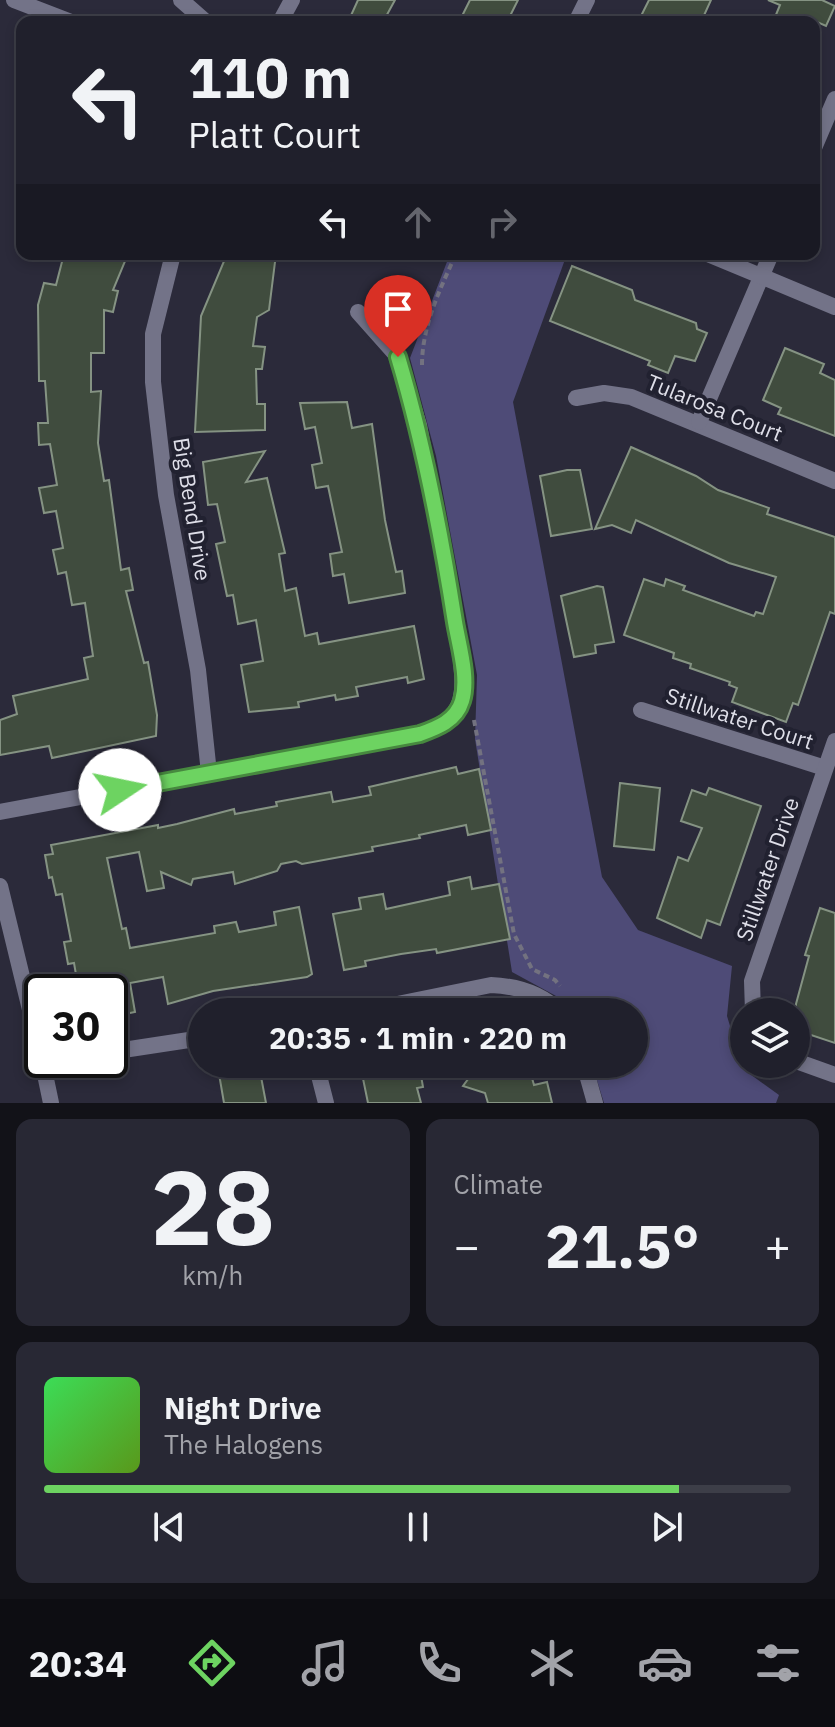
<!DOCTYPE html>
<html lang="en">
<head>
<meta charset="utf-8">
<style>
  :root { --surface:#20202c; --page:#282834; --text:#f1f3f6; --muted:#a2a3a9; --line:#3d3e48; --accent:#6dd361 }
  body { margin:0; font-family:"IBM Plex Sans",sans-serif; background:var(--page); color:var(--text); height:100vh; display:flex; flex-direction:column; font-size:30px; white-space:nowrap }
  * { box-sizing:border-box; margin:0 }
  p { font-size:26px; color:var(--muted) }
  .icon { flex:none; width:44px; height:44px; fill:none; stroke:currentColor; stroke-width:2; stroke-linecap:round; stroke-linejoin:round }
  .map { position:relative; height:1103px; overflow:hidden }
  .side { display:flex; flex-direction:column; gap:16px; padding:16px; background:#121218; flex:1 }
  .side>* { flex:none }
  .banner { position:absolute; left:16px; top:16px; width:804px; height:244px; border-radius:16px; box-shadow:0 4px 12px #0003,0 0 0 2px var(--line); background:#20202c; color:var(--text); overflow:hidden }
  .controls { position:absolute; left:730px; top:998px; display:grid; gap:16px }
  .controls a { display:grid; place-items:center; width:80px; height:80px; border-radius:50%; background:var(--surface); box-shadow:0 4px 12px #0003,0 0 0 2px var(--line); font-size:40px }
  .speed { position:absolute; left:24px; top:974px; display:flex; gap:16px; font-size:40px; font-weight:700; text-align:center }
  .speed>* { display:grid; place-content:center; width:104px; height:104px; border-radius:50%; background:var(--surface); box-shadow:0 4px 12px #0003,0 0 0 2px var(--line); line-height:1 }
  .speed .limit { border:4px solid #111; border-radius:12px; background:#fff; color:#111 }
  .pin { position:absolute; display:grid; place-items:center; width:68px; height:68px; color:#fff; margin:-82px -34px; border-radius:50% 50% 50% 0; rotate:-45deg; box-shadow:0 0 8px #0007 }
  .pin .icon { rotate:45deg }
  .me { position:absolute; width:88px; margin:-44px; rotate:79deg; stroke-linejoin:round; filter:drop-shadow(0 0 6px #0008) }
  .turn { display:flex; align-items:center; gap:28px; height:168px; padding:0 40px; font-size:36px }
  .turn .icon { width:104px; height:104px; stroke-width:2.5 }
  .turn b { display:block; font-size:56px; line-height:68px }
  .lanes { display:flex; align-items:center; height:76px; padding:0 40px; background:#0003; justify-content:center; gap:40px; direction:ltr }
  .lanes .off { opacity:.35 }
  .big { font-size:60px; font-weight:800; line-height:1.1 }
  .side .card { flex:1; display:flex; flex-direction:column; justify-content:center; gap:12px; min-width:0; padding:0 28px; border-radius:16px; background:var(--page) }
  .side .dial { align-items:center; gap:0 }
  .dial b { font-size:104px; line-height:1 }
  .song { display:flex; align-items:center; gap:24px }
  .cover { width:96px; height:96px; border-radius:12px; background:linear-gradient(135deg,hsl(130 70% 55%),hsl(90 70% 35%)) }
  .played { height:8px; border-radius:4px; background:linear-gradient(90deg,var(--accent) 85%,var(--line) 85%) }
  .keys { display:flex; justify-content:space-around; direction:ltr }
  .heat { display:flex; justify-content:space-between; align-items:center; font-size:44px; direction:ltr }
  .side .tiles { flex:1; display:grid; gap:16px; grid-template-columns:1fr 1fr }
  .card:last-child { grid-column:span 2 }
  .trip { position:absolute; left:188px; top:998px; width:460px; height:80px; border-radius:40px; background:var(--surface); box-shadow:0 4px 12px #0003,0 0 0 2px var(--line); font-weight:800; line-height:80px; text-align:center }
  .tabs { display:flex; height:128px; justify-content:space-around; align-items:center; background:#0d0d12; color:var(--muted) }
  .tabs .icon { width:56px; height:56px }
  .tabs .current { color:var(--accent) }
  .tabs b { font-size:36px; color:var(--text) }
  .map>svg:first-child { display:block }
  .green { fill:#4e4b77 }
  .building { fill:#404c3e; stroke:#859383; stroke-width:2 }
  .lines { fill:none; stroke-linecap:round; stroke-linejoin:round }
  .path { stroke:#737280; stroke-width:4; stroke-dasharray:6 4; stroke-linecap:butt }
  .minor { stroke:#737388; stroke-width:16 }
  .tertiary { stroke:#737388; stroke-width:16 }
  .route-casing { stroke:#47893f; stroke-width:20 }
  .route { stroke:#6dd361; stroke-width:14 }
  .labels { text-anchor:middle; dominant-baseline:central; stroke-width:8; stroke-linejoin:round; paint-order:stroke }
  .street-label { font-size:22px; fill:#dedee8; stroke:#212130 }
</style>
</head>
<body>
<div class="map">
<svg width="835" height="1103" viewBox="0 0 835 1103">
  <rect width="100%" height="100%" fill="#2b2a3a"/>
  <polygon class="green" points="450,254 567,254 513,402 602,877 638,930 732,966 727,1016 743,1069 779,1095 776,1103 604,1103 592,1064 634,1064 634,1012 572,1012 567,1002 512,972 475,739 477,675 436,456 410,358"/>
  <g class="building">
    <polygon points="358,0 395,0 383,22 348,22"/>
    <polygon points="470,0 518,0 507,22 459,22"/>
    <polygon points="649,0 711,0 701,22 638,22"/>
    <polygon points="768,0 822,0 835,6 826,26 806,17 804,22 773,22 780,5"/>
    <polygon points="64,254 128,254 113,290 118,291 113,312 104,310 104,353 91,353 91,392 101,391 98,443 104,481 109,480 121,570 129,568 133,590 126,591 144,663 148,662 157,715 156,736 52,758 49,746 0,755 0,720 17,714 13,696 88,679 84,658 93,656 85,603 72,605 66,572 58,574 53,550 63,548 56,511 44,513 39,488 57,485 50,444 39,445 38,423 48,423 45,381 39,381 38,305 44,283 56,285"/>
    <polygon points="227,254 276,254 269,310 257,317 253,346 265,347 262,369 256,369 257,404 265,404 265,430 195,432 201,316"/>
    <polygon points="572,266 632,290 635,300 696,323 697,329 707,333 695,361 675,356 668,373 648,365 650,361 550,321"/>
    <polygon points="785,348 824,364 820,373 835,380 835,436 778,414 781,408 763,400"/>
    <polygon points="347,402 352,428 372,424 385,520 396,572 402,571 405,593 349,603 344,574 333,576 330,554 342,552 328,486 316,488 312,465 322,463 315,427 305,429 300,403"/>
    <polygon points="631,447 696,476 718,490 769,508 767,514 835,537 835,614 830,612 798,705 793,703 786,722 732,702 737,688 729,685 730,682 690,668 691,664 673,658 674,653 624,635 644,579 664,586 666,579 685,586 683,590 754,616 756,612 763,614 776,577 729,563 636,520 631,533 612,525 595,529"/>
    <polygon points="265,451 246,482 267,478 285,553 279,554 285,591 296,588 305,636 317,633 319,644 414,626 424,679 408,683 407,677 356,687 358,696 336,700 335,695 298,702 299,707 249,712 241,665 263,661 256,620 238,624 233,595 227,596 216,544 225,542 217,504 208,505 203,462"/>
    <polygon points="567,470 580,470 592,529 551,536 540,476"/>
    <polygon points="597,586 603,587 614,642 595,645 596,653 574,657 561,596"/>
    <polygon points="456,767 458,774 479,769 491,830 468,835 466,825 419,835 420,838 372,847 373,851 302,864 296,861 281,864 277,871 235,884 233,872 193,879 191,885 161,872 164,888 147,891 139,852 107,858 122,929 126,928 130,948 215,933 214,926 236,922 239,932 276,925 274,912 299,907 312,974 307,977 213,991 168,1004 163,977 130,983 135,1012 110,1017 110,992 79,992 74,963 68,964 64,942 71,941 62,894 56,895 52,877 49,878 45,855 53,854 51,845 158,825 158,828 177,824 234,809 235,814 277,806 276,802 331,792 333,802 371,795 369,787"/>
    <polygon points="620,783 660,788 654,850 614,846"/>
    <polygon points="709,788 761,806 720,925 707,920 701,938 657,918 678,857 688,861 702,828 681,821 692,790 706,795"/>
    <polygon points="470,877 472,889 499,884 510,939 437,953 436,949 401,954 365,961 366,966 344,970 333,914 361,909 359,898 383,894 386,909 450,895 448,882"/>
    <polygon points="820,908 835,913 835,1043 796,1030 796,1004 809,956 805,955"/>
    <polygon points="360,1064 419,1064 423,1087 417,1088 421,1103 368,1103"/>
    <polygon points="468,1064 528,1064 534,1085 547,1082 552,1103 488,1103 485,1093 463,1086 471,1075"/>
    <polygon points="259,1066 266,1103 224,1103 219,1074"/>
  </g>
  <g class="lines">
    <g class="path">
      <path d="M 422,365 C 422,326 440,289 456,254"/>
      <polyline points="474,720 514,934 532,969 555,980 560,986"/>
    </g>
    <g class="minor">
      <polyline points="280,22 292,0"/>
      <polyline points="576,22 587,0"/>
      <polyline points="814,148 835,99"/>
      <polyline points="173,254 153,334 153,382 166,495 198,670 209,773"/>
      <polyline points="576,398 604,393 631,397 835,481"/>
      <polyline points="699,422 771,254"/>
      <polyline points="641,710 825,768"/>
      <path d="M 0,812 L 420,734 C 466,717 465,697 460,652 L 419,425 L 398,357 L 358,312"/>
      <polyline points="0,886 42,1059"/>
      <path d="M 358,1012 L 491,985 C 517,986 541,993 560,1012"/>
      <polyline points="753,1012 752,981 835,741"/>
      <polyline points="110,1052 202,1038"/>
      <polyline points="42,1060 51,1103"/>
      <polyline points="796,1061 835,1075"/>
      <polyline points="43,1063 59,1060"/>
      <polyline points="316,1064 326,1103"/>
      <polyline points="584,1064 595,1103"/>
    </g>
    <g class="tertiary">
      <polyline points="14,0 71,22"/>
      <polyline points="181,0 206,22"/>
      <polyline points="708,254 835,307"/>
    </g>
  </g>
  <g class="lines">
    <defs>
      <path id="route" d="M 120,790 L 420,734 C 437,728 456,721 462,701 C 469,678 459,646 455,622 C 441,533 424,444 398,357"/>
    </defs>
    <use href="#route" class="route-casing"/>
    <use href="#route" class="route"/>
  </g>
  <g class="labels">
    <g class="street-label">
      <text transform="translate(715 407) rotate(22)">Tularosa Court</text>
      <text transform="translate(193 509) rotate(81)">Big Bend Drive</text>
      <text transform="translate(740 718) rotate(18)">Stillwater Court</text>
      <text transform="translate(767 869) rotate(-71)">Stillwater Drive</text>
    </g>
  </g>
</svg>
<div class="controls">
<a><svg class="icon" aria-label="layers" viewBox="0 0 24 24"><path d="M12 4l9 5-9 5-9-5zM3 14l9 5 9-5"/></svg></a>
</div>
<div class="speed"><div class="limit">30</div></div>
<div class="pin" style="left:398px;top:357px;background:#d93025"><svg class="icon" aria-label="arrive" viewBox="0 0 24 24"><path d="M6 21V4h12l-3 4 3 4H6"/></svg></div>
<svg class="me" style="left:120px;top:790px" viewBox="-20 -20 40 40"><circle r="19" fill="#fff"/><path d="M0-13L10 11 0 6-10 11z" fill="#6dd361"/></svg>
<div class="trip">20:35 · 1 min · 220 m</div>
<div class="banner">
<div class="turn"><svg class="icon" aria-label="left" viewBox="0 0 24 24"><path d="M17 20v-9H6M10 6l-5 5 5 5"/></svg><div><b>110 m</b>Platt Court</div></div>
<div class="lanes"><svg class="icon" aria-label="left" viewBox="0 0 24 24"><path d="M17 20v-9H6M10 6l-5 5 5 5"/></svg><svg class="icon off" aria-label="ahead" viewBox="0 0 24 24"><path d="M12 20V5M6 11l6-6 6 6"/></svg><svg class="icon off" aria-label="right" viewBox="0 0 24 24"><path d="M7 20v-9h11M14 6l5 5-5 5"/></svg></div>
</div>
</div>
<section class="side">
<div class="tiles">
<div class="card dial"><b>28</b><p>km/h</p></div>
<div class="card"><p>Climate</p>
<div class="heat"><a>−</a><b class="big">21.5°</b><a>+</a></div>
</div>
<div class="card">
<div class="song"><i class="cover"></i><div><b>Night Drive</b><p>The Halogens</p></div></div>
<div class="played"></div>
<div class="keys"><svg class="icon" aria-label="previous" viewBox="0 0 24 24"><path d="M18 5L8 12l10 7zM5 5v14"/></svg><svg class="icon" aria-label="pause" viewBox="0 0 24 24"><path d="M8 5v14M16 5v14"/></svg><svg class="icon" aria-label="next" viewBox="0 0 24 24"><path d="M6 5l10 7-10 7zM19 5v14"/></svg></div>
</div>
</div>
</section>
<nav class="tabs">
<b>20:34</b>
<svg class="icon current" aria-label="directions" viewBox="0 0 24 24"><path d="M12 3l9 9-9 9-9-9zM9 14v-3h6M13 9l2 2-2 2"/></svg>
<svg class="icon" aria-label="music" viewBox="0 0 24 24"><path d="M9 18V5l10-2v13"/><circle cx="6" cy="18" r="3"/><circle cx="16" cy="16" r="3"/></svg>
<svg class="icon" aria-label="phone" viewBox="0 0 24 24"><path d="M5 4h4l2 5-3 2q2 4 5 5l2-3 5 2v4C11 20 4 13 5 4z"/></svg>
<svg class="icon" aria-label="climate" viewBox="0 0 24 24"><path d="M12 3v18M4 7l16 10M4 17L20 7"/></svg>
<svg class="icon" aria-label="car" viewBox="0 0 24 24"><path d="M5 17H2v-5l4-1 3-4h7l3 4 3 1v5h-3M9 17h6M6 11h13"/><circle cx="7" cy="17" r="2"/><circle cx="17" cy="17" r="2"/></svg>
<svg class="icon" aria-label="filters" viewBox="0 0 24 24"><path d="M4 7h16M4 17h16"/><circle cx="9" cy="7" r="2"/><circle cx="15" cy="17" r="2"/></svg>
</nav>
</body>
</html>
